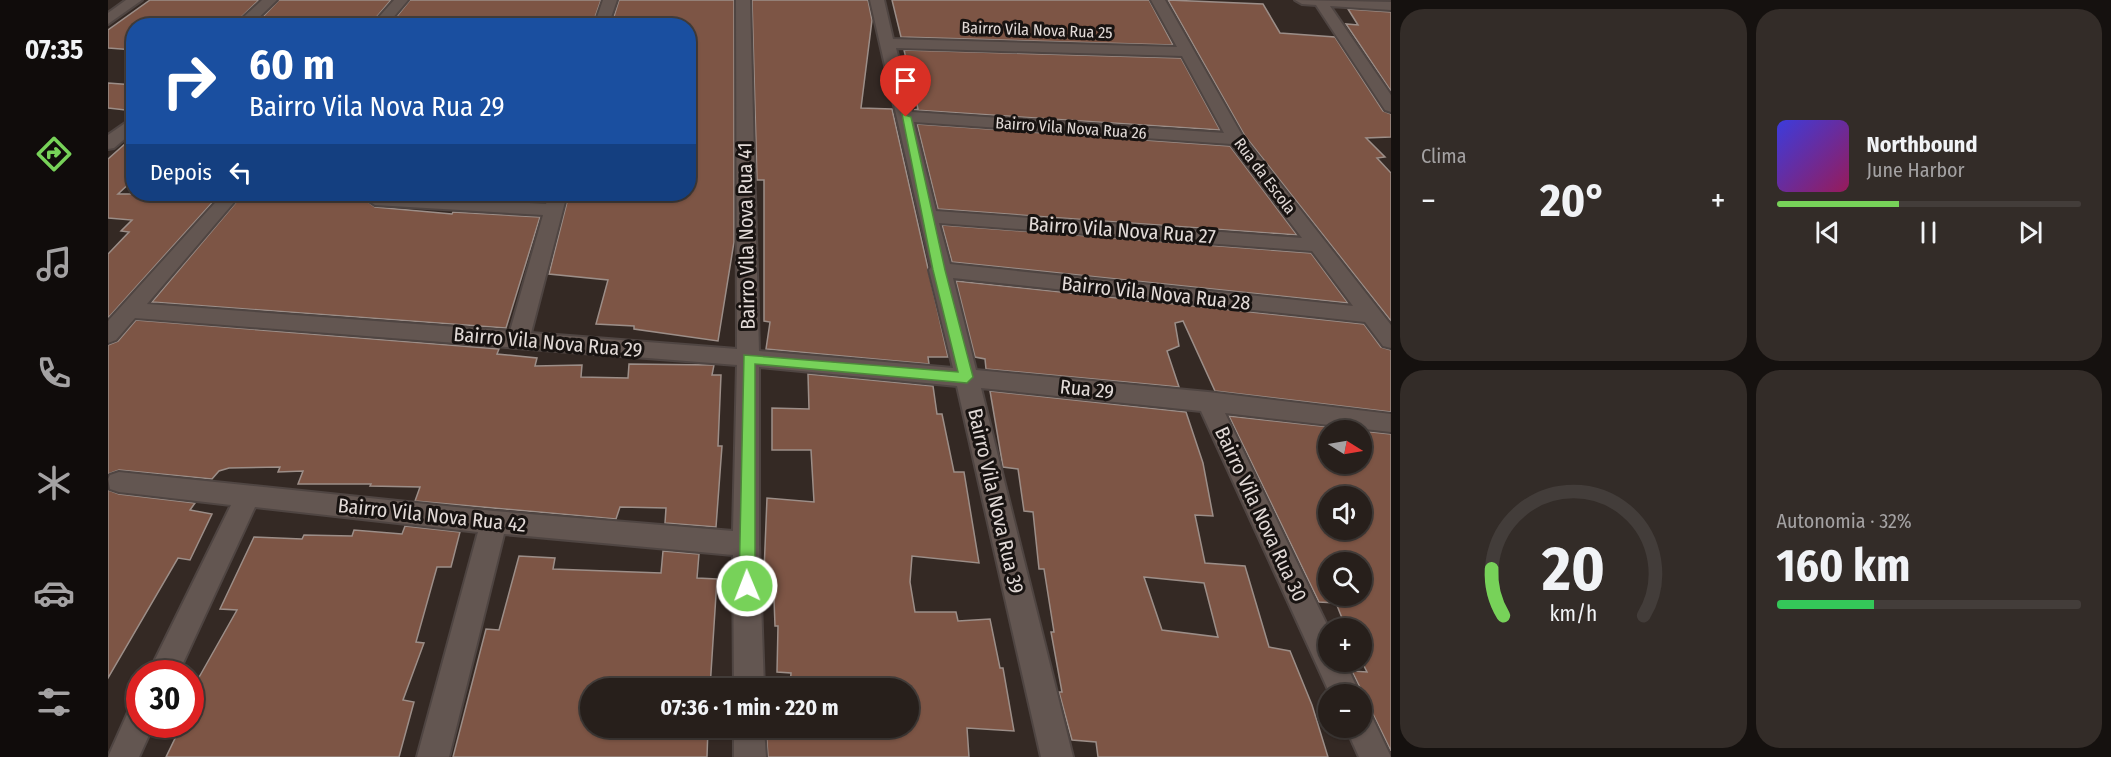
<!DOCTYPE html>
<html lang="pt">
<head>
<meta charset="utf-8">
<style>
  :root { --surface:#271f1b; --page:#332c28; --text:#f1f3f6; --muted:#a4a2a3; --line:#433d3a; --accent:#77d259 }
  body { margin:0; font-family:"Fira Sans Condensed",sans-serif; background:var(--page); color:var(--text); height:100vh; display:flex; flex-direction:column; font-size:22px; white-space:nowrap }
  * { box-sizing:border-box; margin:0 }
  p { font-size:20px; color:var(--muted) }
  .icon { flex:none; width:33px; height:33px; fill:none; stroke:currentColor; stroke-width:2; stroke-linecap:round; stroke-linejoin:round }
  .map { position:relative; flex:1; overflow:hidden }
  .sheet { display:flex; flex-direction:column; gap:9px; padding:9px; background:#15110f; width:720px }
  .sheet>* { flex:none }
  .hud { position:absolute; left:18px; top:18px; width:570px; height:183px; border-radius:24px; box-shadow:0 2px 4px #0004,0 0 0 2px var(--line); background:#1a4fa0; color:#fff; overflow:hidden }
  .needle { width:39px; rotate:101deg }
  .controls { position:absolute; left:1210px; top:420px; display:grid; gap:12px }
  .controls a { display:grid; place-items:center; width:54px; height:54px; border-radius:50%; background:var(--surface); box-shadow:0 2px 4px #0004,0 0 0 2px var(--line); font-size:30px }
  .speed { position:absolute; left:18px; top:660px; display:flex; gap:12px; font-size:30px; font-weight:700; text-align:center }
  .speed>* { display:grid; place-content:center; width:78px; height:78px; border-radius:50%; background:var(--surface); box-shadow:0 2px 4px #0004,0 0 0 2px var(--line); line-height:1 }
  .speed .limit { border:9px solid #d22; background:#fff; color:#111 }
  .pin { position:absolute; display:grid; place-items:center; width:51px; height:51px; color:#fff; margin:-62px -26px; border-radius:50% 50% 50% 0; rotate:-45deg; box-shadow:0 0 6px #0007 }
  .pin .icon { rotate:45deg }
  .me { position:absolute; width:66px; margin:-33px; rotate:359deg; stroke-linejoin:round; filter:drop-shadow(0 0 4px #0008) }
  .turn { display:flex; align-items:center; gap:21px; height:126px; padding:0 24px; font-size:27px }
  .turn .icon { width:78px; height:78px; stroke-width:2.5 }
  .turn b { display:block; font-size:42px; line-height:51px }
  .then { display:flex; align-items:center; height:57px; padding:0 24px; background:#0003; gap:12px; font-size:22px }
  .big { font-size:45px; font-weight:700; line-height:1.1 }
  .sheet .tile { flex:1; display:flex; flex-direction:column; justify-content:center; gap:9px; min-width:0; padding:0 21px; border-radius:24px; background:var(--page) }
  .sheet .dial { align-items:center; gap:0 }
  .dial svg { height:156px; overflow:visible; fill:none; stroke:var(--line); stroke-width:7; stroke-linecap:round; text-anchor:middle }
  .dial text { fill:var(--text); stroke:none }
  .song { display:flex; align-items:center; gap:18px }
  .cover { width:72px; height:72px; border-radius:9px; background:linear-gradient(135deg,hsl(240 70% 55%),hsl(330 70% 35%)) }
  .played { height:6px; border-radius:3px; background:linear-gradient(90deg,var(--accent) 40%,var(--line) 40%) }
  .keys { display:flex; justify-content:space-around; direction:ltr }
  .heat { display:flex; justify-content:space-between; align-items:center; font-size:33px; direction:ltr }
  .charge { height:9px; border-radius:4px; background:linear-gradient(90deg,#34c759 32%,var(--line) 0) }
  .sheet .tiles { flex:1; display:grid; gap:9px; grid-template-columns:repeat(2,1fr) }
  .trip { position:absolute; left:472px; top:678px; width:339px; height:60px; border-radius:30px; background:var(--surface); box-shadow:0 2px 4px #0004,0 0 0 2px var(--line); font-weight:700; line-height:60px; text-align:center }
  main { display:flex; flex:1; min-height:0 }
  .menu { display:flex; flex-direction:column; width:108px; justify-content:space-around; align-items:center; background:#100c0b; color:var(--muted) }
  .menu .icon { width:42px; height:42px }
  .menu .current { color:var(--accent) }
  .menu b { font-size:27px; color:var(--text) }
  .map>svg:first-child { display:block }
  .building { fill:#7d5545; stroke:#9c8e88; stroke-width:1.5; fill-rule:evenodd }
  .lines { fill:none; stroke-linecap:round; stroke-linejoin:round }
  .minor-casing { stroke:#4f4542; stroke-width:4 }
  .minor { fill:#635651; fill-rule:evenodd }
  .route { fill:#77d259; stroke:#4d883a; stroke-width:1.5 }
  .labels { text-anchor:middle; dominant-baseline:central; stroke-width:6; stroke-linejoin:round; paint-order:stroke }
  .far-street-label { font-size:16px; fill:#e2dad7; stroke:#181311 }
  .street-label { font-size:20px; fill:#e2dad7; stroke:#181311 }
</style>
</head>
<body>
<main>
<nav class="menu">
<b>07:35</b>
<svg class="icon current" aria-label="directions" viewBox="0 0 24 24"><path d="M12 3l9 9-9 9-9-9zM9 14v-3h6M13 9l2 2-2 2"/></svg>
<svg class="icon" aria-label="music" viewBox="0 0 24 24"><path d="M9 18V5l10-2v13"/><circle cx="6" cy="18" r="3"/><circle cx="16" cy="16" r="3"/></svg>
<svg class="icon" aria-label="phone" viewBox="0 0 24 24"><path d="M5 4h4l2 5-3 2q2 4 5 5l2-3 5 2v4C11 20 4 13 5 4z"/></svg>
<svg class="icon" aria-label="climate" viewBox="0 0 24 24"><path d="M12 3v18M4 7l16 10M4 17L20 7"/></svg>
<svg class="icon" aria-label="car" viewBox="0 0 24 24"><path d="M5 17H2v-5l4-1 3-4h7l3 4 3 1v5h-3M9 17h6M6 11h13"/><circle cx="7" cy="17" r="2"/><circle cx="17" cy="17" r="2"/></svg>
<svg class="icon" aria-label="filters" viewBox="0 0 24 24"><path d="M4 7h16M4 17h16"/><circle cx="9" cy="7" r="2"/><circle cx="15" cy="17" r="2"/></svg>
</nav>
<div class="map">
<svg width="1283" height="757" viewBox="0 0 1283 757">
  <rect width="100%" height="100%" fill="#342924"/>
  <g class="building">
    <polygon points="42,0 151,0 124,26 26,26 26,50 0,48 0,30"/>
    <polygon points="171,0 283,0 261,26 146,26"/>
    <polygon points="302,0 493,0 484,26 281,26"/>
    <polygon points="511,0 626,0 626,242 610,341 526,329 526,326 488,324 500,280 441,274 461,194 580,194 580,26 503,26"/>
    <polygon points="644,0 760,0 764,20 753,108 784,109 840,357 820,357 821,364 658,349 662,322 656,321 656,180 649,180"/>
    <polygon points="784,0 1041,0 1065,45 793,37"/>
    <polygon points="1060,0 1155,4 1172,33 1227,37 1275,111 1283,114 1283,137 1258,138 1277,157 1269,158 1283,173 1283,321 1137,136"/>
    <polygon points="1240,9 1283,12 1283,91 1238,24 1250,25"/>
    <polygon points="796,50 1073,58 1112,130 806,110 810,109"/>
    <polygon points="0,83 26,85 26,111 0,108"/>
    <polygon points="809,124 1122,146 1189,235 830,209"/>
    <polygon points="26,136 26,179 10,194 112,194 0,318 0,254 21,232 13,231 24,220 0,218 0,159"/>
    <polygon points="135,194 259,194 256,199 267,207 344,214 345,212 432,217 398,328 44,302"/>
    <polygon points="354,194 439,194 436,202 353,197"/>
    <polygon points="834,225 1203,253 1240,303 844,262"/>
    <polygon points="848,281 1256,324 1273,347 1283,350 1283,412 1107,391 1075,321 1067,323 1071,346 1059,351 1071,387 878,369 877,359 867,357"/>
    <polygon points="28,320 391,349 389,354 429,358 427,366 474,365 473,377 520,378 521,364 606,365 604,375 613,375 610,446 614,446 608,527 557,523 558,508 512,507 508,519 307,501 312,487 262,486 263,484 190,484 195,471 170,472 172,467 121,468 111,471 104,479 11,470 0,474 0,345 10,341"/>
    <polygon points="700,374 825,386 829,414 834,414 846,472 856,472 871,563 804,556 802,582 807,612 848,612 850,621 882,619 892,668 895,668 906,731 859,728 861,757 660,757 658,728 801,728 801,688 682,688 683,673 669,672 670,626 667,626 665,571 656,572 659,498 706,502 703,450 664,450 664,408 701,409"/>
    <path d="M 882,391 L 1078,412 L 1095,463 L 1105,516 L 1087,515 L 1097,563 L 1137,566 L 1161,647 L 1182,651 L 1204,705 L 1220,757 L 990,757 L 988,742 L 964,740 L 951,692 L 954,692 L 943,632 L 946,632 L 936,569 L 931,569 L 925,512 L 916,511 L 910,469 L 895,467 ZM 1036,577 L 1096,583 L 1110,637 L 1054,630 Z"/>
    <path d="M 1121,416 L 1250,430 L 1221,430 L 1221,464 L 1254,464 L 1254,431 L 1283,434 L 1283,751 L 1244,671 L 1259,672 L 1254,662 L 1254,628 L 1238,628 L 1228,603 L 1211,602 ZM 1221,496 L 1254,496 L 1254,530 L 1221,530 ZM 1221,562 L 1254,562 L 1254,596 L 1221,596 Z"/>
    <polygon points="0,490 11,494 87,503 82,510 104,514 82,560 70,558 0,678"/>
    <polygon points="297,526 352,532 343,567 329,567 308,642 316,643 295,700 306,702 291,757 58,757 74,724 82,724 82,677 90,679 129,610 112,609 146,537 194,539 196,535 244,536 246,530 294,534"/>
    <polygon points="555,551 591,554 589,578 609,579 602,688 483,688 483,728 600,728 599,757 345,757 378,629 391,630 411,556 447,558 445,569 553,573"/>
  </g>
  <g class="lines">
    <defs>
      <g id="minor">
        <polygon points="18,0 34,0 0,24 0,13"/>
        <polygon points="154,0 169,0 142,26 126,26"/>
        <polygon points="286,0 300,0 278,26 263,26"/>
        <polygon points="495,0 509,0 500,26 486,26"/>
        <path d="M 628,0 L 642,0 L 651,351 L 845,368 L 821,270 L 823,267 L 762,0 L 776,0 L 785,39 L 1069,47 L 1043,0 L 1057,0 L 1135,137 L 1283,325 L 1283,348 L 1275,346 L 1257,322 L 845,278 L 868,370 L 1100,392 L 1283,414 L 1283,432 L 1117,413 L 1221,629 L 1221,662 L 1237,662 L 1252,694 L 1222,694 L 1093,411 L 873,388 L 965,757 L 933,757 L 849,386 L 651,367 L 651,544 L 656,688 L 626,688 L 625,555 L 396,534 L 341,757 L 309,757 L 370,532 L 147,507 L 70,674 L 40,674 L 123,505 L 11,492 L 2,489 L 0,479 L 2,475 L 11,472 L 386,511 L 625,531 L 629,365 L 27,318 L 8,340 L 0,343 L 0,321 L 115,194 L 133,194 L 39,304 L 402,331 L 435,215 L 267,205 L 258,199 L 261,195 L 269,194 L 438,204 L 441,194 L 459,194 L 423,333 L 629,349 ZM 788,48 L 1074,56 L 1116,133 L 804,112 ZM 806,122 L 1123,144 L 1194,238 L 828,211 ZM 831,223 L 1204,251 L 1245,306 L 842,264 Z"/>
        <polygon points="1187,0 1283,2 1283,10 1222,6 1283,95 1283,112 1277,110 1208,5 1194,4"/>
        <polygon points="26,117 26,131 6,148 0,149 0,135"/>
        <polygon points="32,706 32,724 46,724 31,757 0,757 21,710"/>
        <polygon points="1254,713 1264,717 1283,757 1251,757 1238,728 1254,728"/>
        <polygon points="626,728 656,728 658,757 626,757"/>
      </g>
    </defs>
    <use href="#minor" class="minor-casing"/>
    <use href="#minor" class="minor"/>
  </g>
  <polygon class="route" points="794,114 803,117 837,270 865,377 859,383 647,364 647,586 645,591 639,593 633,591 631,586 636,355 850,372 825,270"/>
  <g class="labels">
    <g class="far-street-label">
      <text transform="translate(929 30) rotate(2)">Bairro Vila Nova Rua 25</text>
      <text transform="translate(963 128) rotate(4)">Bairro Vila Nova Rua 26</text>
      <text transform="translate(1157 176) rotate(53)">Rua da Escola</text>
    </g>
    <g class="street-label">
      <text transform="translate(1014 230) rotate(4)">Bairro Vila Nova Rua 27</text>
      <text transform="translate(638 236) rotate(-91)">Bairro Vila Nova Rua 41</text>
      <text transform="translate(1048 293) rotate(6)">Bairro Vila Nova Rua 28</text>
      <text transform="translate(440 342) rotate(5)">Bairro Vila Nova Rua 29</text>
      <text transform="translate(979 389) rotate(6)">Rua 29</text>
      <text transform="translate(888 501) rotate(77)">Bairro Vila Nova Rua 39</text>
      <text transform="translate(1153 514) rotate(65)">Bairro Vila Nova Rua 30</text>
      <text transform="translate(324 515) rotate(6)">Bairro Vila Nova Rua 42</text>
    </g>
  </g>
</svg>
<div class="controls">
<a><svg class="needle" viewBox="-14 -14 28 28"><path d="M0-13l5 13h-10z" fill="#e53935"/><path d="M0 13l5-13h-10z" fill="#a4a2a3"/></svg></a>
<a><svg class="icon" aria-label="sound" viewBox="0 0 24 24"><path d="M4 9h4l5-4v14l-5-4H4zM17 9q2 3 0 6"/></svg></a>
<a><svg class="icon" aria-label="search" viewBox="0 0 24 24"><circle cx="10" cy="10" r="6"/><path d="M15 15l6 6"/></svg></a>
<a>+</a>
<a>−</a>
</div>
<div class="speed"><div class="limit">30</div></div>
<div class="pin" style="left:798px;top:117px;background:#d93025"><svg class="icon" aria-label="arrive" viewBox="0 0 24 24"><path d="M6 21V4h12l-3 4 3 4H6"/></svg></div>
<svg class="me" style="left:639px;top:586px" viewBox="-20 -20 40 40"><circle r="17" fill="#77d259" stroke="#fff" stroke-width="3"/><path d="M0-11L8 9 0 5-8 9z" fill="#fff"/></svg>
<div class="trip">07:36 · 1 min · 220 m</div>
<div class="hud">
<div class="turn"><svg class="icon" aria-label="right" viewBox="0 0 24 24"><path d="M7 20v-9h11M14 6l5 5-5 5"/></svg><div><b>60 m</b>Bairro Vila Nova Rua 29</div></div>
<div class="then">Depois<svg class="icon" aria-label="left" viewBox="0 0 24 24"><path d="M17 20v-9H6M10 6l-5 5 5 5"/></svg></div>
</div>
</div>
<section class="sheet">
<div class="tiles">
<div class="tile"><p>Clima</p>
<div class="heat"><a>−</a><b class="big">20°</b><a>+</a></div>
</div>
<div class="tile">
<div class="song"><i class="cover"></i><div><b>Northbound</b><p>June Harbor</p></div></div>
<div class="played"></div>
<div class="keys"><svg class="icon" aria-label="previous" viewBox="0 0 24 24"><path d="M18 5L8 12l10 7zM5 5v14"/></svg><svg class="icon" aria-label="pause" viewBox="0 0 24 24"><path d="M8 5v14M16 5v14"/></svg><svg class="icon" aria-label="next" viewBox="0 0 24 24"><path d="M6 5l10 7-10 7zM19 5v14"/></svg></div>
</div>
<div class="tile dial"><svg viewBox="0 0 100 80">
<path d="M14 69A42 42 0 1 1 86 69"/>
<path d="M14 69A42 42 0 0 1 8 45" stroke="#77d259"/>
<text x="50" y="56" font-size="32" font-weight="700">20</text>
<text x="50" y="72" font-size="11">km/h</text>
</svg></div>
<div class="tile"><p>Autonomia · 32%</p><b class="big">160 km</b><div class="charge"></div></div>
</div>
</section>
</main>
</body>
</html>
